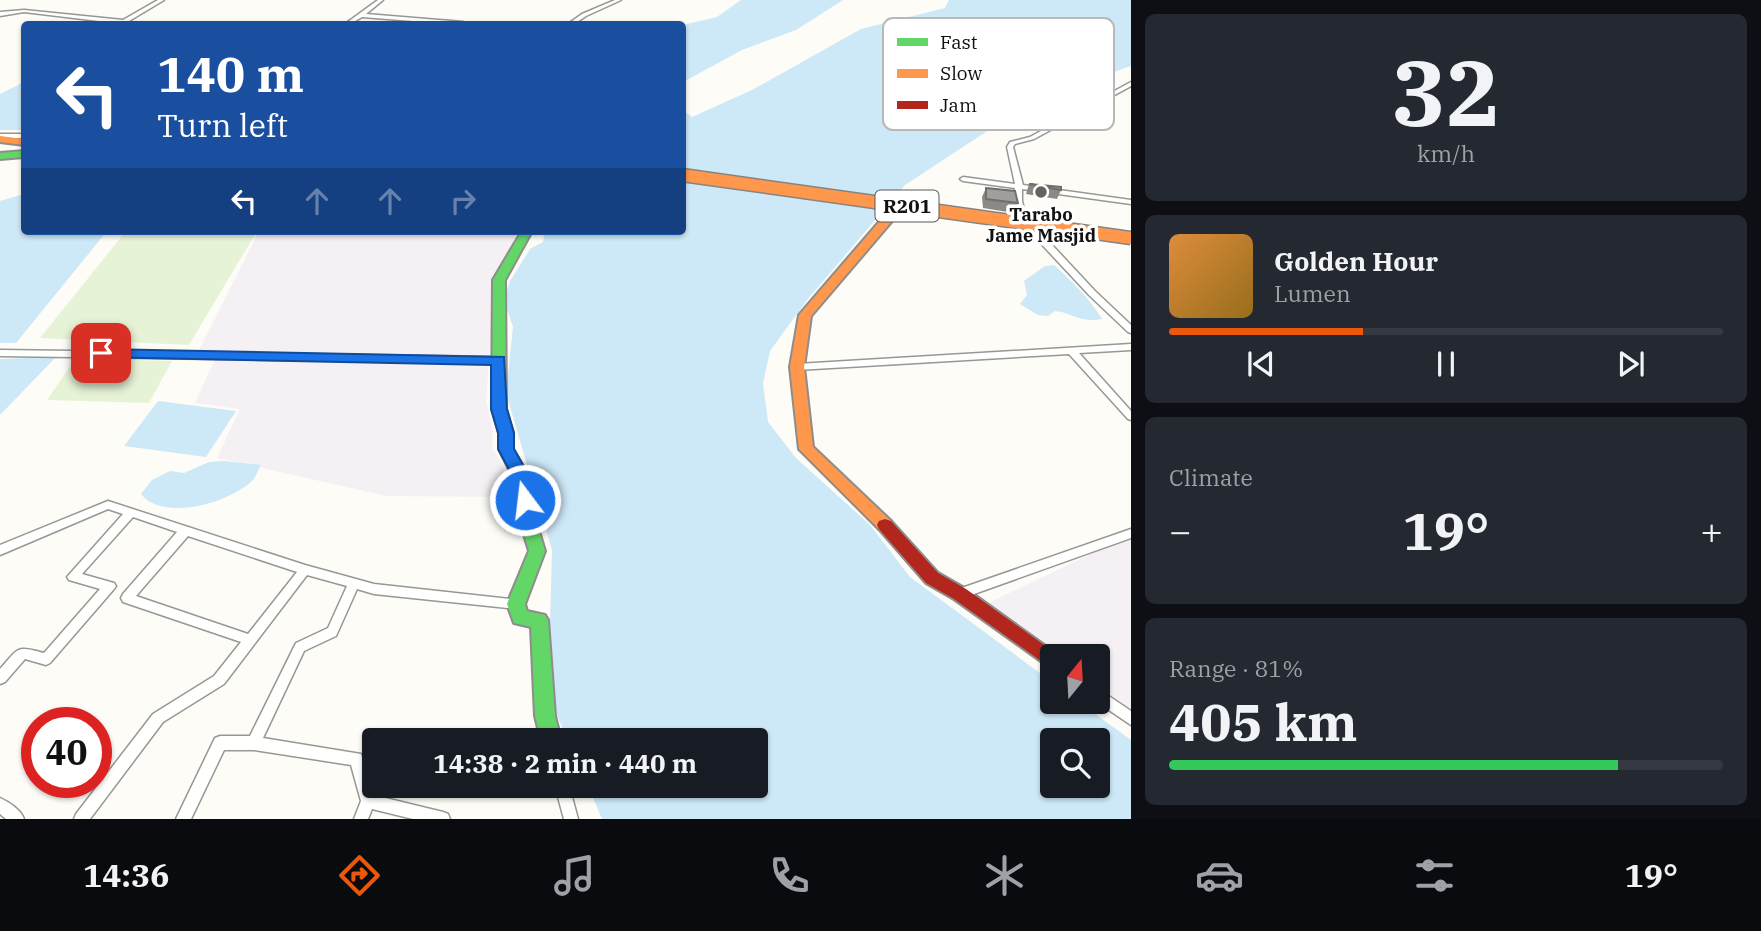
<!DOCTYPE html>
<html lang="en">
<head>
<meta charset="utf-8">
<style>
  :root { --surface:#171b24; --page:#242831; --text:#f1f3f6; --muted:#9ea1a6; --line:#363941; --accent:#ea580c }
  body { margin:0; font-family:"IBM Plex Serif",serif; background:var(--page); color:var(--text); height:100vh; display:flex; flex-direction:column; font-size:26px; white-space:nowrap }
  * { box-sizing:border-box; margin:0 }
  p { font-size:23px; color:var(--muted) }
  .icon { flex:none; width:38px; height:38px; fill:none; stroke:currentColor; stroke-width:2; stroke-linecap:round; stroke-linejoin:round }
  .map { position:relative; flex:1; overflow:hidden }
  .details { display:flex; flex-direction:column; gap:14px; padding:14px; background:#0d0f14; width:630px }
  .details>* { flex:none }
  .top-card { position:absolute; left:21px; top:21px; width:665px; height:214px; border-radius:7px; box-shadow:0 2px 5px #0004; background:#1a4fa0; color:#fff; overflow:hidden }
  .needle { width:46px; rotate:18deg }
  .buttons { position:absolute; left:1040px; top:644px; display:grid; gap:14px }
  .buttons a { display:grid; place-items:center; width:70px; height:70px; border-radius:7px; background:var(--surface); box-shadow:0 2px 5px #0004; font-size:35px }
  .speed { position:absolute; left:21px; top:707px; display:flex; gap:14px; font-size:35px; font-weight:700; text-align:center }
  .speed>* { display:grid; place-content:center; width:91px; height:91px; border-radius:50%; background:var(--surface); box-shadow:0 2px 5px #0004; line-height:1 }
  .speed .limit { border:10px solid #d22; background:#fff; color:#111 }
  .pin { position:absolute; display:grid; place-items:center; width:60px; height:60px; color:#fff; margin:-30px; border-radius:14px; box-shadow:0 4px 10px #0006 }
  .me { position:absolute; width:77px; margin:-38px; rotate:345deg; stroke-linejoin:round; filter:drop-shadow(0 0 5px #0008) }
  .turn { display:flex; align-items:center; gap:24px; height:147px; padding:0 21px; font-size:32px }
  .turn .icon { width:91px; height:91px; stroke-width:2.5 }
  .turn b { display:block; font-size:49px; line-height:60px }
  .lanes { display:flex; align-items:center; height:66px; padding:0 21px; background:#0003; justify-content:center; gap:35px; direction:ltr }
  .lanes .off { opacity:.35 }
  .big { font-size:52px; font-weight:700; line-height:1.1 }
  .details .tile { flex:1; display:flex; flex-direction:column; justify-content:center; gap:10px; min-width:0; padding:0 24px; border-radius:10px; background:var(--page) }
  .details .dial { align-items:center; gap:0 }
  .dial b { font-size:91px; line-height:1 }
  .song { display:flex; align-items:center; gap:21px }
  .cover { width:84px; height:84px; border-radius:10px; background:linear-gradient(135deg,hsl(30 70% 55%),hsl(40 70% 35%)) }
  .played { height:7px; border-radius:4px; background:linear-gradient(90deg,var(--accent) 35%,var(--line) 35%) }
  .keys { display:flex; justify-content:space-around; direction:ltr }
  .heat { display:flex; justify-content:space-between; align-items:center; font-size:38px; direction:ltr }
  .charge { height:10px; border-radius:5px; background:linear-gradient(90deg,#34c759 81%,var(--line) 0) }
  .trip { position:absolute; left:362px; top:728px; width:406px; height:70px; border-radius:7px; background:var(--surface); box-shadow:0 2px 5px #0004; font-weight:700; line-height:70px; text-align:center }
  .tabs { display:flex; height:112px; justify-content:space-around; align-items:center; background:#090b0e; color:var(--muted) }
  .tabs .icon { width:49px; height:49px }
  .tabs .on { color:var(--accent) }
  .tabs b { font-size:32px; color:var(--text) }
  main { display:flex; flex:1; min-height:0 }
  .map>svg:first-child { display:block }
  .industrial { fill:#f5f0f3 }
  .green { fill:#e7f3d7 }
  .water { fill:#cde8f7; fill-rule:evenodd }
  .lines { fill:none; stroke-linecap:round; stroke-linejoin:round }
  .street-casing { stroke:#979795; stroke-width:3 }
  .fast-casing { stroke:#8e8d8b; stroke-width:4 }
  .slow-casing { stroke:#8e8d8b; stroke-width:4 }
  .jam-casing { stroke:#8e8d8b; stroke-width:4 }
  .street { fill:#fffffe; fill-rule:evenodd }
  .fast { fill:#63d668; fill-rule:evenodd }
  .slow { fill:#ff974d; fill-rule:evenodd }
  .jam { fill:#b3261e; fill-rule:evenodd }
  .slow-bridge-casing { stroke:#858482; stroke-width:15; stroke-linecap:butt }
  .slow-bridge { stroke:#ff974d; stroke-width:12 }
  .wall { fill:#8a8986 }
  .building { fill:#a19f9c; stroke:#716f6d; stroke-width:2 }
  .route { fill:#1a73e8; stroke:#114b97; stroke-width:2 }
  .poi-dot { fill:#646362; stroke:#fff; stroke-width:2.5 }
  .labels { text-anchor:middle; dominant-baseline:central; stroke-width:7; stroke-linejoin:round; paint-order:stroke }
  .far-poi-label { font-size:18px; font-weight:bold; fill:#111; stroke:#fff }
  .shield { fill:#fff; stroke:#585858; stroke-width:2 }
  .shield-label { font-size:19px; font-weight:bold; fill:#111 }
  .key { fill:#fff; stroke:#b8b8b8; stroke-width:2 }
  .key-label { font-size:19px; fill:#111 }
</style>
</head>
<body>
<main>
<div class="map">
<svg width="1131" height="819" viewBox="0 0 1131 819">
  <rect width="100%" height="100%" fill="#fdfcf7"/>
  <g class="industrial">
    <polygon points="259,231 519,231 496,275 486,399 493,432 492,448 503,464 508,497 387,496 217,458 240,409 195,403 215,359 196,356"/>
    <polygon points="1131,538 1131,709 1097,685 1097,656 1056,656 984,605 1114,543"/>
  </g>
  <g class="green">
    <polygon points="126,231 257,231 189,345 40,338"/>
    <polygon points="76,358 172,361 149,403 47,400"/>
  </g>
  <g class="water">
    <polygon points="741,0 843,0 796,30 742,50 683,82 683,25 717,17"/>
    <path d="M 949,0 L 1131,0 L 1131,66 L 1111,73 L 1039,115 L 998,124 L 905,185 L 807,300 L 770,351 L 763,383 L 768,422 L 796,458 L 870,525 L 910,577 L 1052,682 L 1052,702 L 1079,702 L 1131,740 L 1131,819 L 602,819 L 588,786 L 756,786 L 756,740 L 568,740 L 548,695 L 552,550 L 506,393 L 513,327 L 504,300 L 510,281 L 530,249 L 543,242 L 545,231 L 682,231 L 683,110 L 692,117 L 752,90 L 861,29 L 945,8 ZM 1052,740 L 1097,740 L 1097,786 L 1052,786 Z"/>
    <polygon points="24,82 24,130 0,130 0,94"/>
    <polygon points="24,194 24,231 107,231 16,343 0,343 0,201"/>
    <path d="M 1054,265 C 1071,280 1090,299 1102,319 C 1079,323 1073,313 1055,311 L 1048,316 L 1038,315 L 1020,304 L 1027,295 L 1024,281 L 1045,266 Z"/>
    <polygon points="56,357 0,415 0,359"/>
    <polygon points="158,401 236,411 206,457 124,446"/>
    <path d="M 224,461 L 261,465 C 258,470 256,476 253,480 C 230,503 163,522 141,494 L 152,480 L 170,471 L 184,473 L 209,462 Z"/>
  </g>
  <g class="lines">
    <defs>
      <g id="street">
        <polygon points="158,0 164,0 124,24 24,12 0,16 0,12 24,10 123,20"/>
        <polygon points="378,0 383,0 366,14 463,22 466,24 451,24 362,17 350,24 345,24"/>
        <polygon points="615,0 621,0 586,16 574,24 568,24 582,14"/>
        <polygon points="1131,82 1131,86 1034,139 1015,144 1013,147 1023,185 1131,200 1131,204 1022,189 1022,201 1026,217 1095,291 1131,325 1131,333 1128,332 1089,295 1019,220 1014,201 1015,188 963,181 960,179 963,177 1015,184 1007,147 1010,142 1030,137"/>
        <rect x="0" y="134" width="24" height="4"/>
        <polygon points="1131,344 1131,350 1079,353 1131,411 1131,420 1128,419 1069,354 797,370 792,367 797,364"/>
        <polygon points="0,350 498,357 503,360 498,363 0,356"/>
        <path d="M 108,501 L 305,565 L 374,584 L 520,600 L 522,604 L 520,608 L 516,609 L 374,594 L 357,589 L 336,636 L 304,651 L 263,738 L 361,754 L 373,795 L 443,812 L 448,814 L 450,819 L 413,819 L 372,809 L 368,819 L 354,819 L 361,801 L 351,765 L 254,750 L 224,750 L 191,819 L 176,819 L 215,738 L 220,736 L 250,736 L 296,643 L 328,628 L 347,586 L 307,575 L 224,684 L 163,722 L 90,819 L 74,819 L 76,814 L 153,714 L 214,676 L 241,642 L 123,602 L 121,598 L 123,594 L 177,532 L 133,517 L 82,574 L 114,583 L 116,586 L 114,589 L 50,663 L 46,665 L 25,659 L 5,682 L 0,684 L 0,669 C 19,648 15,645 44,653 L 100,589 L 69,580 L 67,577 L 123,514 L 108,509 L 0,555 L 0,545 ZM 188,536 L 297,572 L 248,634 L 136,596 Z"/>
        <polygon points="1131,529 1131,538 960,599 956,598 954,594 956,590"/>
        <polygon points="1097,688 1131,711 1131,725 1097,702"/>
        <polygon points="555,786 569,786 578,819 564,819"/>
        <path d="M 0,798 C 9,802 21,810 24,819 L 6,819 L 0,814 Z"/>
      </g>
      <g id="fast">
        <polygon points="24,151 24,157 0,159 0,153"/>
        <polygon points="522,231 532,231 505,280 506,409 513,433 513,449 529,477 537,525 545,551 525,604 527,611 545,615 548,620 555,716 561,740 541,740 535,716 531,627 514,623 507,604 529,551 521,525 513,477 499,449 499,433 492,409 493,280"/>
      </g>
      <g id="slow">
        <polygon points="0,136 24,139 24,145 0,142"/>
        <polygon points="895,207 912,209 917,212 912,215 898,214 811,316 804,367 813,447 891,521 893,525 891,529 885,531 879,529 799,449 790,367 799,315 891,208"/>
      </g>
      <polygon id="jam" points="885,519 891,521 938,573 966,589 1058,655 1052,656 1052,669 954,599 926,583 879,529 877,525 879,521"/>
    </defs>
    <use href="#street" class="street-casing"/>
    <use href="#fast" class="fast-casing"/>
    <use href="#slow" class="slow-casing"/>
    <use href="#jam" class="jam-casing"/>
    <use href="#street" class="street"/>
    <use href="#fast" class="fast"/>
    <use href="#slow" class="slow"/>
    <use href="#jam" class="jam"/>
    <defs>
      <polyline id="slow-bridge" points="682,175 1131,238"/>
    </defs>
    <use href="#slow-bridge" class="slow-bridge-casing"/>
    <use href="#slow-bridge" class="slow-bridge"/>
  </g>
  <g class="wall">
    <polygon points="1029,184 1061,190 1057,199 1026,194"/>
    <polygon points="986,188 1018,203 1014,213 983,208 982,197"/>
  </g>
  <g class="building">
    <polygon points="1029,184 1061,187 1061,190"/>
    <polygon points="986,188 1015,191 1018,203 986,199"/>
  </g>
  <polygon class="route" points="101,349 504,357 507,409 514,433 514,449 530,477 534,500 531,505 519,505 513,477 498,449 498,433 491,409 491,365 96,357 94,353"/>
  <circle class="poi-dot" cx="1041" cy="192" r="7"/>
  <g class="labels">
    <g class="far-poi-label">
      <text x="1041" y="214">Tarabo<tspan x="1041" dy="21">Jame Masjid</tspan></text>
    </g>
    <rect class="shield" x="875.5" y="190.5" width="63" height="31" rx="5"/>
    <g class="shield-label">
      <text x="907" y="206">R201</text>
    </g>
  </g>
  <rect x="883" y="18" width="231" height="112" rx="10" class="key"/>
  <rect x="897" y="38" width="31" height="8" fill="#63d668"/>
  <rect x="897" y="69" width="31" height="9" fill="#ff974d"/>
  <rect x="897" y="101" width="31" height="8" fill="#b3261e"/>
  <g class="key-label">
    <text x="940" y="49">Fast</text>
    <text x="940" y="80">Slow</text>
    <text x="940" y="112">Jam</text>
  </g>
</svg>
<div class="buttons">
<a><svg class="needle" viewBox="-14 -14 28 28"><path d="M0-13l5 13h-10z" fill="#e53935"/><path d="M0 13l5-13h-10z" fill="#9ea1a6"/></svg></a>
<a><svg class="icon" aria-label="search" viewBox="0 0 24 24"><circle cx="10" cy="10" r="6"/><path d="M15 15l6 6"/></svg></a>
</div>
<div class="speed"><div class="limit">40</div></div>
<div class="pin" style="left:101px;top:353px;background:#d93025"><svg class="icon" aria-label="arrive" viewBox="0 0 24 24"><path d="M6 21V4h12l-3 4 3 4H6"/></svg></div>
<svg class="me" style="left:525px;top:500px" viewBox="-20 -20 40 40"><circle r="17" fill="#1a73e8" stroke="#fff" stroke-width="3"/><path d="M0-11L8 9 0 5-8 9z" fill="#fff"/></svg>
<div class="trip">14:38 · 2 min · 440 m</div>
<div class="top-card">
<div class="turn"><svg class="icon" aria-label="left" viewBox="0 0 24 24"><path d="M17 20v-9H6M10 6l-5 5 5 5"/></svg><div><b>140 m</b>Turn left</div></div>
<div class="lanes"><svg class="icon" aria-label="left" viewBox="0 0 24 24"><path d="M17 20v-9H6M10 6l-5 5 5 5"/></svg><svg class="icon off" aria-label="ahead" viewBox="0 0 24 24"><path d="M12 20V5M6 11l6-6 6 6"/></svg><svg class="icon off" aria-label="ahead" viewBox="0 0 24 24"><path d="M12 20V5M6 11l6-6 6 6"/></svg><svg class="icon off" aria-label="right" viewBox="0 0 24 24"><path d="M7 20v-9h11M14 6l5 5-5 5"/></svg></div>
</div>
</div>
<section class="details">
<div class="tile dial"><b>32</b><p>km/h</p></div>
<div class="tile">
<div class="song"><i class="cover"></i><div><b>Golden Hour</b><p>Lumen</p></div></div>
<div class="played"></div>
<div class="keys"><svg class="icon" aria-label="previous" viewBox="0 0 24 24"><path d="M18 5L8 12l10 7zM5 5v14"/></svg><svg class="icon" aria-label="pause" viewBox="0 0 24 24"><path d="M8 5v14M16 5v14"/></svg><svg class="icon" aria-label="next" viewBox="0 0 24 24"><path d="M6 5l10 7-10 7zM19 5v14"/></svg></div>
</div>
<div class="tile"><p>Climate</p>
<div class="heat"><a>−</a><b class="big">19°</b><a>+</a></div>
</div>
<div class="tile"><p>Range · 81%</p><b class="big">405 km</b><div class="charge"></div></div>
</section>
</main>
<nav class="tabs">
<b>14:36</b>
<svg class="icon on" aria-label="directions" viewBox="0 0 24 24"><path d="M12 3l9 9-9 9-9-9zM9 14v-3h6M13 9l2 2-2 2"/></svg>
<svg class="icon" aria-label="music" viewBox="0 0 24 24"><path d="M9 18V5l10-2v13"/><circle cx="6" cy="18" r="3"/><circle cx="16" cy="16" r="3"/></svg>
<svg class="icon" aria-label="phone" viewBox="0 0 24 24"><path d="M5 4h4l2 5-3 2q2 4 5 5l2-3 5 2v4C11 20 4 13 5 4z"/></svg>
<svg class="icon" aria-label="climate" viewBox="0 0 24 24"><path d="M12 3v18M4 7l16 10M4 17L20 7"/></svg>
<svg class="icon" aria-label="car" viewBox="0 0 24 24"><path d="M5 17H2v-5l4-1 3-4h7l3 4 3 1v5h-3M9 17h6M6 11h13"/><circle cx="7" cy="17" r="2"/><circle cx="17" cy="17" r="2"/></svg>
<svg class="icon" aria-label="filters" viewBox="0 0 24 24"><path d="M4 7h16M4 17h16"/><circle cx="9" cy="7" r="2"/><circle cx="15" cy="17" r="2"/></svg>
<b>19°</b>
</nav>
</body>
</html>
